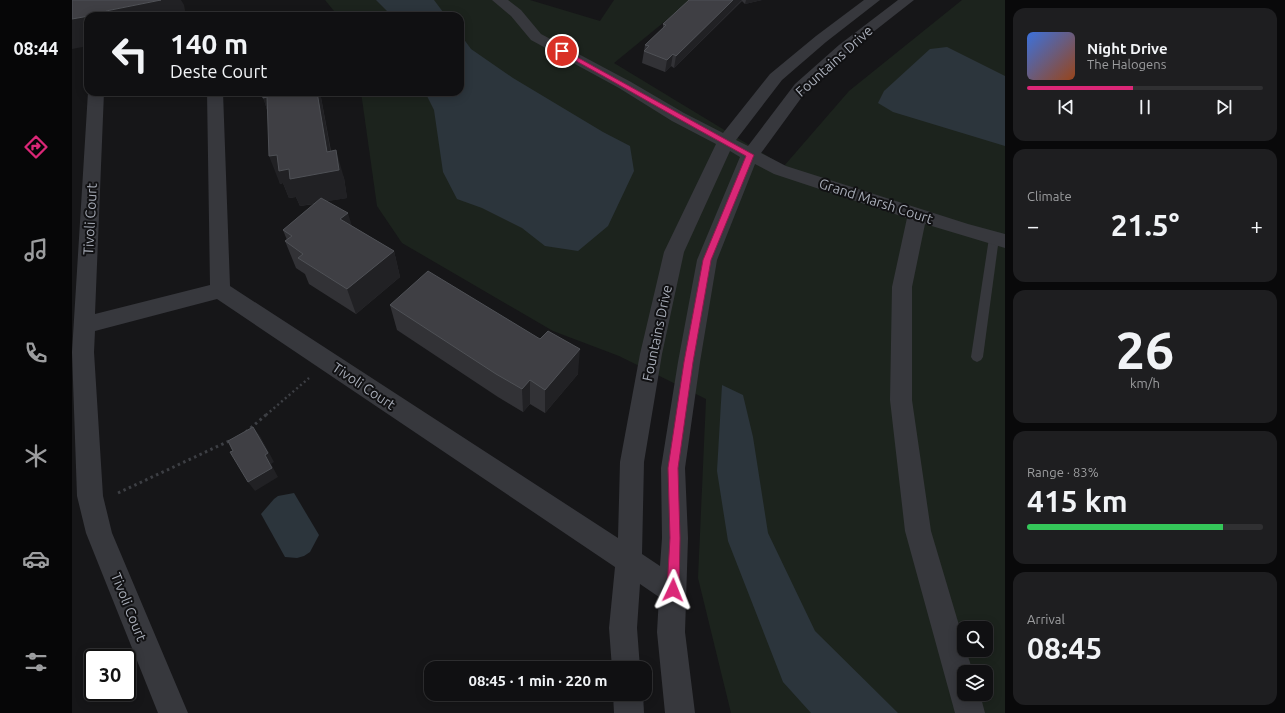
<!DOCTYPE html>
<html lang="en">
<head>
<meta charset="utf-8">
<style>
  :root { --surface:#101012; --page:#1e1e20; --text:#f1f3f6; --muted:#9c9d9f; --line:#303032; --accent:#db2777 }
  body { margin:0; font-family:Ubuntu,sans-serif; background:var(--page); color:var(--text); height:100vh; display:flex; flex-direction:column; font-size:15px; white-space:nowrap }
  * { box-sizing:border-box; margin:0 }
  p { font-size:13px; color:var(--muted) }
  .icon { flex:none; width:22px; height:22px; fill:none; stroke:currentColor; stroke-width:2; stroke-linecap:round; stroke-linejoin:round }
  .map { position:relative; flex:1; overflow:hidden }
  .panel { display:flex; flex-direction:column; gap:8px; padding:8px; background:#09090a; width:280px }
  .panel>* { flex:none }
  .guide { position:absolute; left:12px; top:12px; width:380px; height:84px; border-radius:12px; box-shadow:0 2px 10px #0003,0 0 0 1px var(--line); background:#101012; color:var(--text); overflow:hidden }
  .buttons { position:absolute; left:885px; top:621px; display:grid; gap:8px }
  .buttons a { display:grid; place-items:center; width:36px; height:36px; border-radius:8px; background:var(--surface); box-shadow:0 2px 10px #0003,0 0 0 1px var(--line); font-size:20px }
  .speed { position:absolute; left:12px; top:649px; display:flex; gap:8px; font-size:20px; font-weight:700; text-align:center }
  .speed>* { display:grid; place-content:center; width:52px; height:52px; border-radius:50%; background:var(--surface); box-shadow:0 2px 10px #0003,0 0 0 1px var(--line); line-height:1 }
  .speed .limit { border:2px solid #111; border-radius:6px; background:#fff; color:#111 }
  .pin { position:absolute; display:grid; place-items:center; width:34px; height:34px; color:#fff; margin:-17px; border:2px solid #fff; border-radius:50%; box-shadow:0 1px 4px #0007 }
  .me { position:absolute; width:44px; margin:-22px; rotate:2deg; stroke-linejoin:round; filter:drop-shadow(0 0 3px #0008) }
  .turn { display:flex; align-items:center; gap:14px; height:84px; padding:0 20px; font-size:18px }
  .turn .icon { width:52px; height:52px; stroke-width:2.5 }
  .turn b { display:block; font-size:28px; line-height:34px }
  .big { font-size:30px; font-weight:700; line-height:1.1 }
  .panel .widget { flex:1; display:flex; flex-direction:column; justify-content:center; gap:6px; min-width:0; padding:0 14px; border-radius:12px; background:var(--page) }
  .panel .dial { align-items:center; gap:0 }
  .dial b { font-size:52px; line-height:1 }
  .song { display:flex; align-items:center; gap:12px }
  .cover { width:48px; height:48px; border-radius:6px; background:linear-gradient(135deg,hsl(220 70% 55%),hsl(20 70% 35%)) }
  .played { height:4px; border-radius:2px; background:linear-gradient(90deg,var(--accent) 45%,var(--line) 45%) }
  .keys { display:flex; justify-content:space-around; direction:ltr }
  .heat { display:flex; justify-content:space-between; align-items:center; font-size:22px; direction:ltr }
  .charge { height:6px; border-radius:3px; background:linear-gradient(90deg,#34c759 83%,var(--line) 0) }
  .trip { position:absolute; left:352px; top:661px; width:228px; height:40px; border-radius:12px; background:var(--surface); box-shadow:0 2px 10px #0003,0 0 0 1px var(--line); font-weight:700; line-height:40px; text-align:center }
  main { display:flex; flex:1; min-height:0 }
  .tab-bar { display:flex; flex-direction:column; width:72px; justify-content:space-around; align-items:center; background:#060607; color:var(--muted) }
  .tab-bar .icon { width:28px; height:28px }
  .tab-bar .on { color:var(--accent) }
  .tab-bar b { font-size:18px; color:var(--text) }
  .map>svg:first-child { display:block }
  .green { fill:#1c231d; fill-rule:evenodd }
  .water { fill:#2c353c }
  .lines { fill:none; stroke-linecap:round; stroke-linejoin:round }
  .path-far1 { stroke:#3d3f44; stroke-width:2.5; stroke-dasharray:2 3; stroke-linecap:butt }
  .path { stroke:#3d3f44; stroke-width:3; stroke-dasharray:2.5 3.5; stroke-linecap:butt }
  .service { fill:#37383d; fill-rule:evenodd }
  .minor { fill:#37383d; fill-rule:evenodd }
  .wall { fill:#323236 }
  .shaded-wall { fill:#212124 }
  .building { fill:#3f3f44; stroke:#4f5156 }
  .route { fill:#db2777; stroke:#8e194d }
  .labels { text-anchor:middle; dominant-baseline:central; stroke-width:4; stroke-linejoin:round; paint-order:stroke }
  .street-label { font-size:14px; fill:#a8adb8; stroke:#111113 }
</style>
</head>
<body>
<main>
<nav class="tab-bar">
<b>08:44</b>
<svg class="icon on" aria-label="directions" viewBox="0 0 24 24"><path d="M12 3l9 9-9 9-9-9zM9 14v-3h6M13 9l2 2-2 2"/></svg>
<svg class="icon" aria-label="music" viewBox="0 0 24 24"><path d="M9 18V5l10-2v13"/><circle cx="6" cy="18" r="3"/><circle cx="16" cy="16" r="3"/></svg>
<svg class="icon" aria-label="phone" viewBox="0 0 24 24"><path d="M5 4h4l2 5-3 2q2 4 5 5l2-3 5 2v4C11 20 4 13 5 4z"/></svg>
<svg class="icon" aria-label="climate" viewBox="0 0 24 24"><path d="M12 3v18M4 7l16 10M4 17L20 7"/></svg>
<svg class="icon" aria-label="car" viewBox="0 0 24 24"><path d="M5 17H2v-5l4-1 3-4h7l3 4 3 1v5h-3M9 17h6M6 11h13"/><circle cx="7" cy="17" r="2"/><circle cx="17" cy="17" r="2"/></svg>
<svg class="icon" aria-label="filters" viewBox="0 0 24 24"><path d="M4 7h16M4 17h16"/><circle cx="9" cy="7" r="2"/><circle cx="15" cy="17" r="2"/></svg>
</nav>
<div class="map">
<svg width="933" height="713" viewBox="0 0 933 713">
  <rect width="100%" height="100%" fill="#161618"/>
  <path class="green" d="M 253,0 L 458,0 L 528,21 L 542,0 L 619,0 L 542,63 L 712,166 L 777,91 L 890,0 L 933,0 L 933,713 L 659,713 L 626,578 L 634,399 L 547,356 L 481,331 L 330,243 L 305,206 L 289,92 L 388,92 L 388,16 L 266,16 ZM 892,628 L 914,628 L 914,650 L 892,650 ZM 892,672 L 914,672 L 914,694 L 892,694 Z"/>
  <g class="water">
    <polygon points="304,0 362,0 374,16 320,16"/>
    <polygon points="388,34 399,49 441,78 531,132 558,146 562,171 536,226 506,251 473,246 450,228 410,208 385,199 371,172 362,110 353,92 388,92"/>
    <polygon points="875,47 933,76 933,146 821,112 806,103 812,91 858,49"/>
    <polygon points="650,385 671,395 681,437 696,533 743,631 826,713 739,713 711,682 656,541 645,471"/>
    <polygon points="222,493 247,535 238,552 232,556 225,558 213,557 189,514 202,499 206,496"/>
  </g>
  <g class="lines">
    <polyline class="path-far1" points="194,415 237,378"/>
    <g class="path">
      <polyline points="174,432 195,414"/>
      <polyline points="46,493 157,441"/>
    </g>
    <polygon class="service" points="922,234 926,235 927,238 911,357 909,360 905,362 901,360 899,357 917,238 918,235"/>
    <g class="minor">
      <path d="M 420,0 L 436,0 L 449,10 L 469,34 L 559,82 L 612,113 L 651,133 L 698,74 L 744,36 L 792,0 L 808,0 L 754,42 L 710,80 L 664,140 L 676,146 L 723,84 L 767,45 L 826,0 L 842,0 L 777,51 L 735,90 L 689,153 L 714,166 L 896,224 L 933,234 L 933,248 L 853,224 L 840,287 L 840,400 L 859,531 L 892,642 L 892,650 L 894,650 L 901,672 L 892,672 L 892,694 L 908,694 L 913,713 L 883,713 L 833,531 L 818,400 L 820,287 L 835,218 L 702,174 L 683,164 L 645,260 L 628,362 L 613,468 L 616,538 L 613,632 L 623,713 L 593,713 L 585,632 L 587,597 L 568,584 L 565,628 L 568,668 L 540,668 L 537,628 L 543,567 L 145,299 L 23,331 L 22,352 L 31,496 L 40,533 L 116,713 L 86,713 L 14,533 L 5,496 L 0,352 L 16,92 L 32,92 L 23,314 L 138,285 L 135,92 L 151,92 L 158,286 L 546,538 L 548,462 L 568,354 L 592,252 L 644,144 L 600,121 L 547,88 L 459,40 L 439,16 ZM 658,151 L 668,157 L 625,260 L 606,362 L 589,468 L 590,538 L 588,566 L 570,554 L 572,462 L 590,354 L 612,252 Z"/>
      <polygon points="541,694 571,694 572,713 542,713"/>
    </g>
  </g>
  <g class="wall">
    <polygon points="617,0 690,0 673,4 670,1 602,68 599,66 593,72 570,63 573,45 591,28 591,24"/>
    <polygon points="190,92 248,92 259,151 272,178 275,198 255,201 280,226 322,251 328,277 284,314 237,284 233,274 224,268 213,241 215,240 211,230 242,204 228,206 224,197 217,198 211,183 208,184 195,110"/>
    <polygon points="318,305 506,374 473,413 458,404 451,412 426,397 325,330"/>
  </g>
  <g class="shaded-wall">
    <polygon points="89,0 109,0 112,5 114,16 16,16 16,46 0,49 0,19 34,11"/>
    <polygon points="661,0 670,0 602,68 604,56"/>
    <polygon points="674,0 690,0 673,4"/>
    <polygon points="601,54 599,66 593,72 595,60"/>
    <polygon points="245,92 248,92 262,171 264,150 272,178 275,198 228,206 224,197 217,198 211,183 208,184 197,156 205,155 255,152"/>
    <polygon points="195,97 201,126 191,98"/>
    <polygon points="276,213 284,240 268,219"/>
    <polygon points="322,251 328,277 284,314 275,289"/>
    <polygon points="508,349 506,374 473,413 473,390"/>
    <polygon points="458,380 458,404 451,412 450,389"/>
    <polygon points="181,427 188,436 202,462 199,464 206,477 183,491 176,482 193,455"/>
  </g>
  <g class="building">
    <polygon points="0,0 89,0 34,11 34,13 0,19"/>
    <polygon points="617,0 661,0 604,56 601,54 595,60 572,51 577,46 573,45 594,25 591,24"/>
    <polygon points="190,92 245,92 255,152 264,150 267,170 218,179 217,169 207,171 205,155 197,156 195,97 191,98"/>
    <polygon points="249,198 276,213 268,219 322,251 275,289 226,258 231,254 213,241 220,236 211,230"/>
    <polygon points="356,271 468,339 476,331 508,349 473,390 458,380 450,389 424,374 318,305"/>
    <polygon points="181,427 196,453 193,455 200,468 176,482 158,452 161,451 156,441"/>
  </g>
  <path class="route" d="M 488,50 L 492,50 L 682,155 L 639,260 L 621,362 L 606,468 L 608,538 L 607,590 L 605,594 L 601,596 L 597,594 L 595,590 L 598,538 L 596,468 L 612,362 L 631,260 L 674,156 C 611,122 550,86 488,52 Z"/>
  <g class="labels">
    <g class="street-label">
      <text transform="translate(762 61) rotate(-42)">Fountains Drive</text>
      <text transform="translate(804 201) rotate(18)">Grand Marsh Court</text>
      <text transform="translate(18 219) rotate(-87)">Tivoli Court</text>
      <text transform="translate(585 333) rotate(-78)">Fountains Drive</text>
      <text transform="translate(292 386) rotate(34)">Tivoli Court</text>
      <text transform="translate(57 607) rotate(68)">Tivoli Court</text>
    </g>
  </g>
</svg>
<div class="buttons">
<a><svg class="icon" aria-label="search" viewBox="0 0 24 24"><circle cx="10" cy="10" r="6"/><path d="M15 15l6 6"/></svg></a>
<a><svg class="icon" aria-label="layers" viewBox="0 0 24 24"><path d="M12 4l9 5-9 5-9-5zM3 14l9 5 9-5"/></svg></a>
</div>
<div class="speed"><div class="limit">30</div></div>
<div class="pin" style="left:490px;top:51px;background:#d93025"><svg class="icon" aria-label="arrive" viewBox="0 0 24 24"><path d="M6 21V4h12l-3 4 3 4H6"/></svg></div>
<svg class="me" style="left:601px;top:590px" viewBox="-20 -20 40 40"><path d="M0-17L14 15 0 8-14 15z" fill="#db2777" stroke="#fff" stroke-width="4"/></svg>
<div class="trip">08:45 · 1 min · 220 m</div>
<div class="guide">
<div class="turn"><svg class="icon" aria-label="left" viewBox="0 0 24 24"><path d="M17 20v-9H6M10 6l-5 5 5 5"/></svg><div><b>140 m</b>Deste Court</div></div>
</div>
</div>
<section class="panel">
<div class="widget">
<div class="song"><i class="cover"></i><div><b>Night Drive</b><p>The Halogens</p></div></div>
<div class="played"></div>
<div class="keys"><svg class="icon" aria-label="previous" viewBox="0 0 24 24"><path d="M18 5L8 12l10 7zM5 5v14"/></svg><svg class="icon" aria-label="pause" viewBox="0 0 24 24"><path d="M8 5v14M16 5v14"/></svg><svg class="icon" aria-label="next" viewBox="0 0 24 24"><path d="M6 5l10 7-10 7zM19 5v14"/></svg></div>
</div>
<div class="widget"><p>Climate</p>
<div class="heat"><a>−</a><b class="big">21.5°</b><a>+</a></div>
</div>
<div class="widget dial"><b>26</b><p>km/h</p></div>
<div class="widget"><p>Range · 83%</p><b class="big">415 km</b><div class="charge"></div></div>
<div class="widget"><p>Arrival</p><b class="big">08:45</b></div>
</section>
</main>
</body>
</html>
